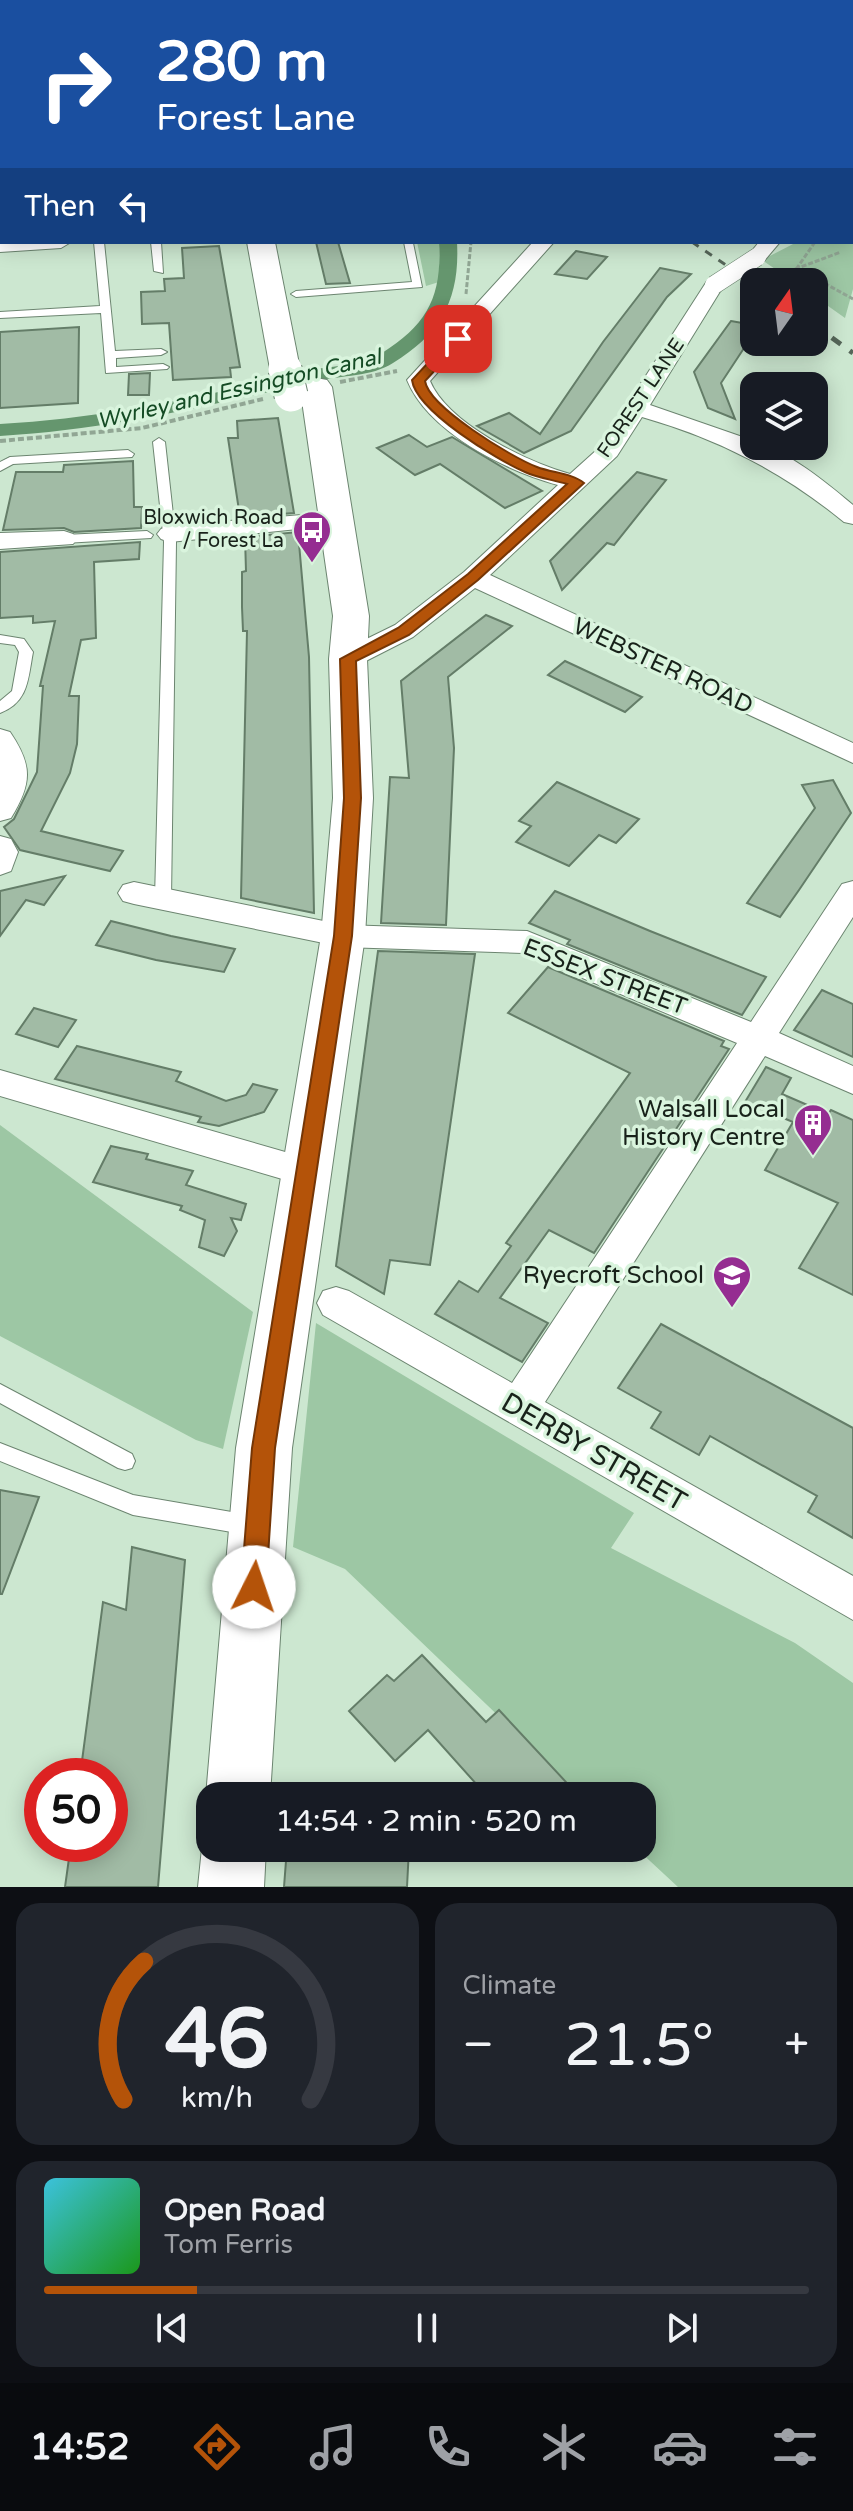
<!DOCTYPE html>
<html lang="en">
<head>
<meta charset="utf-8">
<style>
  :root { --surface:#171b24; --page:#20242c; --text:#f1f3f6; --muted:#9ea1a6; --line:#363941; --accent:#b45309 }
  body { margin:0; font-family:"Varela Round",sans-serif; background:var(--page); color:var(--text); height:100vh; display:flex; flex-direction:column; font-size:30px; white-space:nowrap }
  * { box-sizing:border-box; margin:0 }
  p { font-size:26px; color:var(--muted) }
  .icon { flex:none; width:44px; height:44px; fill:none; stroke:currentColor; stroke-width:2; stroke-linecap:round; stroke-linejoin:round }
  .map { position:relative; height:1887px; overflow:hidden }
  .drawer { display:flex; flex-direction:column; gap:16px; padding:16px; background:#0d0f14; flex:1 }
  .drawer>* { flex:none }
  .hud { position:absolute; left:0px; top:0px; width:854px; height:244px; box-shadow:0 4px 20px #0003; background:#1a4fa0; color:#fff; overflow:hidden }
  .needle { width:52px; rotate:14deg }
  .tools { position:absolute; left:740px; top:268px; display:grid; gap:16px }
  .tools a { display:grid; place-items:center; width:88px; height:88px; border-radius:16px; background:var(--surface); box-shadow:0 4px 20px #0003; font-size:40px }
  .speed { position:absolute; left:24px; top:1758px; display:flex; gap:16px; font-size:40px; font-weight:700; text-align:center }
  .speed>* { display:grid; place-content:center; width:104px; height:104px; border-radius:50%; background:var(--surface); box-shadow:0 4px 20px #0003; line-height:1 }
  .speed .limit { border:12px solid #d22; background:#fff; color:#111 }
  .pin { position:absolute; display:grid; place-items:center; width:68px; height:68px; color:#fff; margin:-34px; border-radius:16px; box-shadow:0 4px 12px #0006 }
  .me { position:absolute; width:88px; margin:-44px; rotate:4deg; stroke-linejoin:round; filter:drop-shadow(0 0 6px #0008) }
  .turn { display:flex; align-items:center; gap:28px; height:168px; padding:0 24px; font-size:36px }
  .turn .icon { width:104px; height:104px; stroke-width:2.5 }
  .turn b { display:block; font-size:56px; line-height:68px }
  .then { display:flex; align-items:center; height:76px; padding:0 24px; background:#0003; gap:16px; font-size:30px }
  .big { font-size:60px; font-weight:600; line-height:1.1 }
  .drawer .tile { flex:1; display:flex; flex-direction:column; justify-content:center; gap:12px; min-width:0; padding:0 28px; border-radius:24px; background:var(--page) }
  .drawer .dial { align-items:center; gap:0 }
  .dial svg { height:208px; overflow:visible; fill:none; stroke:var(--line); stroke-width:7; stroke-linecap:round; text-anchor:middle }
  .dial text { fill:var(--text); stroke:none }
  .song { display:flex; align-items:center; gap:24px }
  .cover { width:96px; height:96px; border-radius:12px; background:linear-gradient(135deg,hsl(190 70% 55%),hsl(120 70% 35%)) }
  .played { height:8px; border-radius:4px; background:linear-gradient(90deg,var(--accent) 20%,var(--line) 20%) }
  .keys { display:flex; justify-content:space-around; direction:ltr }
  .heat { display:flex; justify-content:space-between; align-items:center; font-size:44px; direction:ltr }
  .drawer .tiles { flex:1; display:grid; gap:16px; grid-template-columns:1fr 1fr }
  .tile:last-child { grid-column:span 2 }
  .trip { position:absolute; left:196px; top:1782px; width:460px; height:80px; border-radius:24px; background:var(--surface); box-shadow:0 4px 20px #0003; font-weight:600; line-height:80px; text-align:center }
  .tab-bar { display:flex; height:128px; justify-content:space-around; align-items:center; background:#090b0e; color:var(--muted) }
  .tab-bar .icon { width:56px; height:56px }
  .tab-bar .on { color:var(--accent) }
  .tab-bar b { font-size:36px; color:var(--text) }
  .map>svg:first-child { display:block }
  .green { fill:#9dc7a4 }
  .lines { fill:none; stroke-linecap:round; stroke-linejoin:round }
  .canal { fill:#65966e; fill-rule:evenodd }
  .building { fill:#a1bba5; stroke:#647d68; stroke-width:2 }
  .service-casing { stroke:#6c8570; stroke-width:2 }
  .minor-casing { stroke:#6c8570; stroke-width:2 }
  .secondary-casing { stroke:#6c8570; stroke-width:2 }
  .path-far1 { stroke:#91a694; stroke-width:3; stroke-dasharray:5 2; stroke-linecap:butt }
  .path { stroke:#91a694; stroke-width:4; stroke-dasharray:6 3; stroke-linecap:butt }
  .service { fill:#fff; fill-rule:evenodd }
  .minor { fill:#fff; fill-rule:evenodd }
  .secondary { fill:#fff; fill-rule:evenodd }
  .rail-far1 { stroke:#566659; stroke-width:3; stroke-dasharray:8 8; stroke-linecap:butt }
  .rail { stroke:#566659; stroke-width:5; stroke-dasharray:11 11; stroke-linecap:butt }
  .minor-bridge-casing { stroke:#6c8570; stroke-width:19; stroke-linecap:butt }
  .secondary-bridge-casing { stroke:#6c8570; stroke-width:35; stroke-linecap:butt }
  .path-bridge { stroke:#91a694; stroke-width:3; stroke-dasharray:5 2; stroke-linecap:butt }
  .minor-bridge { stroke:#fff; stroke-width:18 }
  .secondary-bridge { stroke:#fff; stroke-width:33 }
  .route { fill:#b45309; stroke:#753606; stroke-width:2 }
  .labels { text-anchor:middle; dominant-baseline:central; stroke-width:7; stroke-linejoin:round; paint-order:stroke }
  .far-street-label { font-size:20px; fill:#18221a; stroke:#d9f4dd }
  .far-poi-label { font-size:20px; fill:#18221a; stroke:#d9f4dd; text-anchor:end }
  .far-water-label { font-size:22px; font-style:italic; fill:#144b24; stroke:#d9f4dd }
  .street-label { font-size:24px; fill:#18221a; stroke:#d9f4dd }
  .poi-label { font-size:24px; fill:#18221a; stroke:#d9f4dd; text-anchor:end }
  .near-street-label { font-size:28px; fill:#18221a; stroke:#d9f4dd }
</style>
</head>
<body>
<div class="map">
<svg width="853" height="1887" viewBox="0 0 853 1887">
  <rect width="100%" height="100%" fill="#cce7d0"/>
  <g class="green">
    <polygon points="417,242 439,242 439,282 426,286"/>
    <polygon points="797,242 853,244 853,289 845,318 814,296 814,282 794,282 762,260"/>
    <polygon points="0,1125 253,1312 223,1449 196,1440 0,1336"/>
    <polygon points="316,1323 634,1513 611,1548 795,1643 853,1683 853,1887 678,1887 636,1848 642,1848 642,1796 582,1796 345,1569 293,1547"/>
  </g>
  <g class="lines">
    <g class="canal">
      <rect x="852" y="113" width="1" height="10"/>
      <path d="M 439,242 L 457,242 C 460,298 442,333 393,363 C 371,377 342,375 317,381 C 211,405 109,430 0,436 L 0,424 C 106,418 208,396 311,370 C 334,365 362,367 382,353 C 428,324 442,296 439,242 Z"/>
    </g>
  </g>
  <g class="building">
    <polygon points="316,242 338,242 350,283 326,284"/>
    <polygon points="219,246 240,367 230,368 231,377 173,380 169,323 142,324 141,292 165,291 164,279 184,278 182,248"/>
    <polygon points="576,251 607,257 587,279 555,274"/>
    <polygon points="660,268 691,274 667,297 571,431 524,453 477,426 509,413 540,434 603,342"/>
    <polygon points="731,321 754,325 754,333 721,383 735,419 708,408 694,372"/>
    <polygon points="79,327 78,403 0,408 0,332"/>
    <polygon points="150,373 149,395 128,395 129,374"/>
    <polygon points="278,418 294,513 240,517 228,438 238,438 237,421"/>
    <polygon points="409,435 427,447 452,437 542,491 505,508 440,464 415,475 377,448"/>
    <polygon points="133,461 134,507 142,507 141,528 74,532 64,528 3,530 16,472 63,472 64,465"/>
    <polygon points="637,472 666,480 614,545 607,543 562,590 550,561"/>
    <polygon points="298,532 309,657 314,913 241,898 247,631 243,631 242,607 242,572 246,571 245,537"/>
    <polygon points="140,542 139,559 94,562 96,638 81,640 69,696 79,696 77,744 70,773 41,831 123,851 110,871 20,850 4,827 14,819 37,772 43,686 40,686 55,621 33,623 33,616 0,618 0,552"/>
    <polygon points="486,615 512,626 448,677 454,748 446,925 381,923 390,777 409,778 401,681"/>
    <polygon points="565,661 642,697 625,712 548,675"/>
    <polygon points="833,780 851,813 799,890 780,917 747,903 815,808 802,785"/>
    <polygon points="557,782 639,819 616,843 599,835 569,866 516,842 531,826 519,821"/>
    <polygon points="65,876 44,905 26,900 0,936 0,891"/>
    <polygon points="555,891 650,931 766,977 742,1015 567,944 570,940 529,923"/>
    <polygon points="111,921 171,936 235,949 224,972 156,960 96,945"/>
    <polygon points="378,951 475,954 430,1265 390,1260 384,1294 336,1266"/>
    <polygon points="548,967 724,1041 721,1046 729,1049 594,1253 549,1230 500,1298 548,1323 522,1362 435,1314 459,1281 478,1292 511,1246 506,1243 630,1073 508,1013"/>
    <polygon points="822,990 853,1004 853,1057 794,1030"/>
    <polygon points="34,1008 76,1020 58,1047 16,1034"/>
    <polygon points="77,1046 181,1072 176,1081 226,1101 246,1095 253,1084 277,1090 264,1112 219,1126 198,1122 201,1117 55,1079"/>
    <polygon points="766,1067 791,1078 782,1094 828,1114 831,1110 853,1120 853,1295 799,1268 838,1203 765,1170 793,1122 745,1102"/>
    <polygon points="111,1146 148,1154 146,1159 193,1171 186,1185 246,1204 241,1220 231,1218 237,1231 224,1256 199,1247 205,1220 180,1210 182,1206 93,1182"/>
    <polygon points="661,1324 853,1428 853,1538 808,1512 817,1496 710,1436 699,1455 651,1428 661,1412 618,1388"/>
    <polygon points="0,1490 39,1497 2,1594 0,1594"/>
    <polygon points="132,1547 185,1560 158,1887 65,1887 71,1844 110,1844 110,1776 80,1776 103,1602 126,1610"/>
    <polygon points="422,1655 486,1722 499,1710 579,1796 487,1796 428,1730 395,1761 349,1711 387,1675 394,1681"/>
    <polygon points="287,1848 409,1848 407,1887 284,1887"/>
  </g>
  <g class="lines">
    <defs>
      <g id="service">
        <rect x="0" y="99" width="2" height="6"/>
        <polygon points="94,242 104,242 115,351 161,349 167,352 161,355 116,358 116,367 163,364 169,367 167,369 106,373 101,313 0,318 0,312 100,306"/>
        <polygon points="151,242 161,242 163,273 154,271"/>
        <polygon points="404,242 413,243 422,287 296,297 291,294 296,291 412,282"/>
        <polygon points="159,438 165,442 176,542 171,899 163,904 155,899 164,542 153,442"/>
        <polygon points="128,450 134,454 132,457 13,464 0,471 0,462 10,457"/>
        <polygon points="147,531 153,535 151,538 64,543 58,539 64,535"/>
        <path d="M 0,635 L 24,639 L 33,652 C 28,678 29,702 0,713 L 0,701 L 12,691 L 19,652 L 15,645 L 0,643 Z"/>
        <polygon points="0,1384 132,1454 135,1461 132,1468 125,1470 118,1468 0,1403"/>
        <polygon points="0,1443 133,1495 249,1515 256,1518 259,1525 256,1532 249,1535 133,1515 0,1461"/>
      </g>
      <g id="minor">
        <polygon points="262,0 283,0 284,2 263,2"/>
        <polygon points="688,0 706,0 707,2 689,2"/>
        <rect x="852" y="34" width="1" height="10"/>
        <rect x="852" y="76" width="1" height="10"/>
        <rect x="852" y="152" width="1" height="12"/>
        <polygon points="853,188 853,201 852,201 852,188"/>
        <polygon points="852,231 853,231 853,243 848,242 852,242"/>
        <polygon points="0,240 2,242 71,242 61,248 0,252"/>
        <path d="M 533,242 L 554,242 L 430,381 C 448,424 527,462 570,474 L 600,447 L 707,281 L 721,281 L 724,285 L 650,405 L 754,441 L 754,446 C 784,446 830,486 853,505 L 853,524 L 844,522 C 783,472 719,439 642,417 L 617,456 L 490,575 L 853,743 L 853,763 L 475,588 L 413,637 L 358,665 L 348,667 L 338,665 L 334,659 L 338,653 L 395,625 L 464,572 L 558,485 C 506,471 428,432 407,380 Z"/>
        <polygon points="759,242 780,242 764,261 750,261 747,257"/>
        <polygon points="337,512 346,514 349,519 346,524 170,542 161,539 157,534 161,529 170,526"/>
        <polygon points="64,531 73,534 77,539 73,544 0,549 0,533"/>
        <path d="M 0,729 L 10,732 C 33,766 32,783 11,818 L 0,821 Z"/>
        <polygon points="0,836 11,839 18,852 11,871 0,875"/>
        <polygon points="853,881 853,917 779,1033 853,1066 853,1094 765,1056 545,1402 853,1576 853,1620 323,1315 317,1303 323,1291 336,1287 349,1291 512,1383 737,1043 523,953 343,947 134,904 123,901 118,893 123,885 134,882 343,925 527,931 751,1022 842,884"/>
        <polygon points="0,1070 306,1158 319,1162 324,1172 319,1182 306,1186 0,1096"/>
      </g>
      <g id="secondary">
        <polygon points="247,242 275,242 300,369 296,376 285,378 274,376 270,369"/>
        <polygon points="316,378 327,380 332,387 369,616 367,659 373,798 365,936 292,1448 270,1796 210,1796 210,1805 206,1796 236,1448 321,936 333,798 329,659 333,616 300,387 305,380"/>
        <polygon points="210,1828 210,1848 266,1848 264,1887 198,1887 202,1848"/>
      </g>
    </defs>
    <use href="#service" class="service-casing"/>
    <use href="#minor" class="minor-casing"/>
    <use href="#secondary" class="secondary-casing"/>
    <g class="path-far1">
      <polyline points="541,2 554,0"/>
      <polyline points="815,242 797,268 853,299"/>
      <polyline points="782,274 841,252"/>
      <polyline points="466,294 471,242"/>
    </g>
    <g class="path">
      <polyline points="340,382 397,371"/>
      <polyline points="0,441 142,428 263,399"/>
    </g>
    <use href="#service" class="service"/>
    <use href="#minor" class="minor"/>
    <use href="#secondary" class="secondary"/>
    <g class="rail-far1">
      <polyline points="224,0 230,2"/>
      <polyline points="692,242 754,284"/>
    </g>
    <polyline class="rail" points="814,325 853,353"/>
    <defs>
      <polyline id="minor-bridge" points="714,285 757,257"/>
      <polyline id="secondary-bridge" points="285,369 291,395"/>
    </defs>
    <use href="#minor-bridge" class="minor-bridge-casing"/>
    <use href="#secondary-bridge" class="secondary-bridge-casing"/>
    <polyline class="path-bridge" points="765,280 782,274"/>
    <use href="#minor-bridge" class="minor-bridge"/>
    <use href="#secondary-bridge" class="secondary-bridge"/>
  </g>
  <path class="route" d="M 453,336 L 464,339 L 425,381 C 429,407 511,457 537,467 C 552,473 572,473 584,483 L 478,580 L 409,635 L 356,661 L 361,798 L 352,936 L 275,1448 L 266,1587 L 262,1595 L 254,1598 L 245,1595 L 241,1587 L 252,1448 L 334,936 L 344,798 L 340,659 L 398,628 L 468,574 L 567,484 C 554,480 538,478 525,472 C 497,460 416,411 412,380 Z"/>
  <defs>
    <symbol id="bus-pin" viewBox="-11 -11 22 30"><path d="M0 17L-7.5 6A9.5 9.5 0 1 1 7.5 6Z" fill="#952d91" stroke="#d9f4dd"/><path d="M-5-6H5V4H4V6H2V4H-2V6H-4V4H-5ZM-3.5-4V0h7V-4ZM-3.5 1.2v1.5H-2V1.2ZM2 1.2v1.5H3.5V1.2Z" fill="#fff"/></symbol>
    <symbol id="building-pin" viewBox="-11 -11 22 30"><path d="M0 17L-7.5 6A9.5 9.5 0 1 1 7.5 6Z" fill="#952d91" stroke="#d9f4dd"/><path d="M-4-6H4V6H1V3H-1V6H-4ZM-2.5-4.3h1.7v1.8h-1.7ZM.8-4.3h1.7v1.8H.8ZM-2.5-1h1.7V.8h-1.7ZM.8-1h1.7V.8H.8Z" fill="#fff"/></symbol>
    <symbol id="school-pin" viewBox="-11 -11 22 30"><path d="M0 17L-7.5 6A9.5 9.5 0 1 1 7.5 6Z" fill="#952d91" stroke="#d9f4dd"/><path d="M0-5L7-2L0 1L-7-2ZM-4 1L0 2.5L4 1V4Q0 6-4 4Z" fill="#fff"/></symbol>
  </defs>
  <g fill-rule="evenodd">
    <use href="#bus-pin" x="290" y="508" width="44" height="60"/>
    <use href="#building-pin" x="791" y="1101" width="44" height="60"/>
    <use href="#school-pin" x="710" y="1253" width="44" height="60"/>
  </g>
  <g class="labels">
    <g class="far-street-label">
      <text transform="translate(641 398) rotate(-56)">FOREST LANE</text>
    </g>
    <g class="far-poi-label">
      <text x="284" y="518">Bloxwich Road<tspan x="284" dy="23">/ Forest La</tspan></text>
    </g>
    <g class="far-water-label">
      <text transform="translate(239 389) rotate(-13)">Wyrley and Essington Canal</text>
    </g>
    <g class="street-label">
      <text transform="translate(663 666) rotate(25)">WEBSTER ROAD</text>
      <text transform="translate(605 977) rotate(21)">ESSEX STREET</text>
    </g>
    <g class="poi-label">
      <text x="785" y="1109">Walsall Local<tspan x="785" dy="28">History Centre</tspan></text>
      <text x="704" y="1275">Ryecroft School</text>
    </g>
    <g class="near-street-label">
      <text transform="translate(594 1452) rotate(30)">DERBY STREET</text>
    </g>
  </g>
</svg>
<div class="tools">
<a><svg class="needle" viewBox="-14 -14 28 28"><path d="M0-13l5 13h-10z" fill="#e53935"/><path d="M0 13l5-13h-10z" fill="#9ea1a6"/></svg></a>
<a><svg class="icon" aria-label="layers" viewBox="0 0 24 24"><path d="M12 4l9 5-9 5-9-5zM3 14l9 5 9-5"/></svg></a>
</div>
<div class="speed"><div class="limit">50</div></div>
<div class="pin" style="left:458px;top:339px;background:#d93025"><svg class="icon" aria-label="arrive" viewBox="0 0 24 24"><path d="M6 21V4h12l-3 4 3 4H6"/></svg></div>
<svg class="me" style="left:254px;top:1587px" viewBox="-20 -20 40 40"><circle r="19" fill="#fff"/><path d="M0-13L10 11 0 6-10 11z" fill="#b45309"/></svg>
<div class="trip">14:54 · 2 min · 520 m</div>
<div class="hud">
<div class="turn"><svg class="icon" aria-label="right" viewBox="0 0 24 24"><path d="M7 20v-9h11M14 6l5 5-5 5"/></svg><div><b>280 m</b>Forest Lane</div></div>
<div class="then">Then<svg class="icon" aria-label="left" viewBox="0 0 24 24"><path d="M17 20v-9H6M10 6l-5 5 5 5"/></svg></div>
</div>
</div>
<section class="drawer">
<div class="tiles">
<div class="tile dial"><svg viewBox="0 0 100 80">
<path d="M14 69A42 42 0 1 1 86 69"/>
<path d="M14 69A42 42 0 0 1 22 16" stroke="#b45309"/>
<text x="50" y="56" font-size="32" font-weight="700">46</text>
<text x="50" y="72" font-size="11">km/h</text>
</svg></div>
<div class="tile"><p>Climate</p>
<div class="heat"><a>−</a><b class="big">21.5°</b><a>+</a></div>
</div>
<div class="tile">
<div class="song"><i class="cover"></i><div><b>Open Road</b><p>Tom Ferris</p></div></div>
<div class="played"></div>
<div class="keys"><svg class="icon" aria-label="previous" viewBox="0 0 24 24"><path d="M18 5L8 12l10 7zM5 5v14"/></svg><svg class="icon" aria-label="pause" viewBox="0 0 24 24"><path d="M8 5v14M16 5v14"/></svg><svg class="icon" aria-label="next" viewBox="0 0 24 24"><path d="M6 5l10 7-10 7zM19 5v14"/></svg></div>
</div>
</div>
</section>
<nav class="tab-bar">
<b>14:52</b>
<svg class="icon on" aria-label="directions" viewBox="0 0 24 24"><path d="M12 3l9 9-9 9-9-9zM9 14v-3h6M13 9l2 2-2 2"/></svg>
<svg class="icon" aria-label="music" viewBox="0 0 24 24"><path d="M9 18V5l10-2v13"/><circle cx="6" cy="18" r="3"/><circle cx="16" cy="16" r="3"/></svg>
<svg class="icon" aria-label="phone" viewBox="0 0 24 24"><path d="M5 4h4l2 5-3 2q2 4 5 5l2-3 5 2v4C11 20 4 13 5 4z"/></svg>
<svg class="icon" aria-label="climate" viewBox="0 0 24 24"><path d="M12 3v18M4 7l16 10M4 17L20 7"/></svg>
<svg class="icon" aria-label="car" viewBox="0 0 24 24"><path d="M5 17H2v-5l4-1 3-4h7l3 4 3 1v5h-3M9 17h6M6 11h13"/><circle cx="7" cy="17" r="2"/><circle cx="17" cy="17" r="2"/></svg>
<svg class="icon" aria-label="filters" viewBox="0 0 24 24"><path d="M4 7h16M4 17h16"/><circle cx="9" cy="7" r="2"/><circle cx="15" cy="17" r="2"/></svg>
</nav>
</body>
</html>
